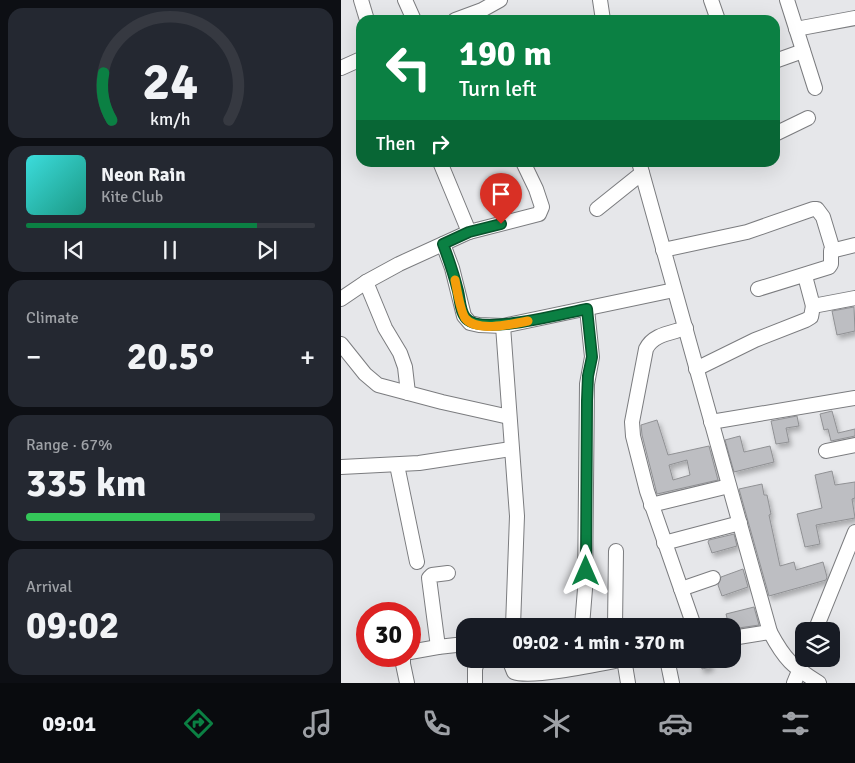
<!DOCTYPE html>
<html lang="en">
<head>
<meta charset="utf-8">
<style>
  :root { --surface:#171b24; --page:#242831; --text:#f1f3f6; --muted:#9ea1a6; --line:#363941; --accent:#0b8043 }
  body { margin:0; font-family:Signika,sans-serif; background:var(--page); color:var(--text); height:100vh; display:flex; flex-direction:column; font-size:19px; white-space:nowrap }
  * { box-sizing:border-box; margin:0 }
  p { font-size:16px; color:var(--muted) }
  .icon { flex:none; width:28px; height:28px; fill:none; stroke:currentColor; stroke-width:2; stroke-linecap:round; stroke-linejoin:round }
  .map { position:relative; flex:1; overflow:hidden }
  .side { display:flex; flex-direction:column; gap:8px; padding:8px; background:#0d0f14; width:341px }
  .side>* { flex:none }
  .top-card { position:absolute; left:15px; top:15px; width:424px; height:152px; border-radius:15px; box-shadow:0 5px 20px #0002; background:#0b8043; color:#fff; overflow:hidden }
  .controls { position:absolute; left:454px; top:622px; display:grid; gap:10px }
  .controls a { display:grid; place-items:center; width:45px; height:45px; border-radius:10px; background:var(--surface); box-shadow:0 5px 20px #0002; font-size:25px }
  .speed { position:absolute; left:15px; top:602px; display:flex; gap:10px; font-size:25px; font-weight:700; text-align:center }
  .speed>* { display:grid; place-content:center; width:65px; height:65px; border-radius:50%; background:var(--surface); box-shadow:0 5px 20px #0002; line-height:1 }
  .speed .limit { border:8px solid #d22; background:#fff; color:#111 }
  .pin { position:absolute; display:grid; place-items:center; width:42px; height:42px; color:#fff; margin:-51px -21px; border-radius:50% 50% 50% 0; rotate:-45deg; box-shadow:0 0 5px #0007 }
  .pin .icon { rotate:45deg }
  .me { position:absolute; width:55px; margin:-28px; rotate:0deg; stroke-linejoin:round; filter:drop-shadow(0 0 4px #0008) }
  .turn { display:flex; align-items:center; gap:18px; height:105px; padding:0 20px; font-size:22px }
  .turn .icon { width:65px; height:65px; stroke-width:2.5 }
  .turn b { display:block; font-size:35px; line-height:42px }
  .then { display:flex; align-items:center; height:48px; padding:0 20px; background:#0003; gap:10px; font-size:19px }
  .big { font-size:38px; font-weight:700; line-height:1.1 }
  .side .tile { flex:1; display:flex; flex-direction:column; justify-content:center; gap:8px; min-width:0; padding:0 18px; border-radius:15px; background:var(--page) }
  .side .dial { align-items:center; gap:0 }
  .dial svg { height:130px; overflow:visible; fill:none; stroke:var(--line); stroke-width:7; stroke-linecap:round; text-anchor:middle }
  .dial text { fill:var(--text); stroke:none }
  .song { display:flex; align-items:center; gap:15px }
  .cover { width:60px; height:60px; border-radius:8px; background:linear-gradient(135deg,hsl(180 70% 55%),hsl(170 70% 35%)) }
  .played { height:5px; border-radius:2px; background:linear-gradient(90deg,var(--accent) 80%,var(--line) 80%) }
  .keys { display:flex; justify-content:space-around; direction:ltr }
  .heat { display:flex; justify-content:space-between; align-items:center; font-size:28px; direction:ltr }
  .charge { height:8px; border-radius:4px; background:linear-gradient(90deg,#34c759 67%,var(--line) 0) }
  .trip { position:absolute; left:115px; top:618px; width:285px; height:50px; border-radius:15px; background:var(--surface); box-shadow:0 5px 20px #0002; font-weight:700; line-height:50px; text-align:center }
  .tabs { display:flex; height:80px; justify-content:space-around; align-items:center; background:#090b0e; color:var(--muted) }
  .tabs .icon { width:35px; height:35px }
  .tabs .active { color:var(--accent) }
  .tabs b { font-size:22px; color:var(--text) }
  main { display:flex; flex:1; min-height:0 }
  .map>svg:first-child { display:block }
  .building { fill:#bdbec2; stroke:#909194; fill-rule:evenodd; filter:url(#shadow) }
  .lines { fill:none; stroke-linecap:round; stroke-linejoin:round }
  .minor-casing { stroke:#7b7c7f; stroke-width:16 }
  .minor { stroke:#fff; stroke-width:14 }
  .route-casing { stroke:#07532c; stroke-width:12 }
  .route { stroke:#0b8043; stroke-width:9 }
  .slow { stroke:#f59e0b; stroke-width:9 }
</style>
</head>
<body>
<main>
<section class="side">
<div class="tile dial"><svg viewBox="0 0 100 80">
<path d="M14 69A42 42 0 1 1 86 69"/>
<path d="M14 69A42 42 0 0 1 9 40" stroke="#0b8043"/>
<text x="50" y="56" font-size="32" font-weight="700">24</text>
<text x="50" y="72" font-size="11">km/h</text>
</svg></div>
<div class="tile">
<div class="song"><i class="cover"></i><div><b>Neon Rain</b><p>Kite Club</p></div></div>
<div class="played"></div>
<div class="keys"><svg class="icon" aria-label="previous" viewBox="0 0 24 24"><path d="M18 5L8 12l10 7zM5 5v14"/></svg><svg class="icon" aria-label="pause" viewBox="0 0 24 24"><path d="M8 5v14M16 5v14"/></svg><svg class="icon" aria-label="next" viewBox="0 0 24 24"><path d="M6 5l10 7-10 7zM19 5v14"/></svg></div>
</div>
<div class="tile"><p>Climate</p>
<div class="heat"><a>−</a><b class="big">20.5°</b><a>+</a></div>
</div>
<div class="tile"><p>Range · 67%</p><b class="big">335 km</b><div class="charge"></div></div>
<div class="tile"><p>Arrival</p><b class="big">09:02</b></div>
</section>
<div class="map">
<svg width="514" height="683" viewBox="0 0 514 683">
  <defs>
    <filter id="shadow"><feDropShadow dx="2.5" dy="4" stdDeviation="2.5" flood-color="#0004"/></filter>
  </defs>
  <rect width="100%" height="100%" fill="#e6e7ea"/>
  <g class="building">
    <polygon points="513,307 514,331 496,335 491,311"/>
    <polygon points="491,411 497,433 514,429 514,436 490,441 487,429 483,430 479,414"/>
    <polygon points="456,416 458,426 445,428 448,442 435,444 430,421"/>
    <path d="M 316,420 L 327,455 L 368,446 L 377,480 L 316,494 L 301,435 L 300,425 ZM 346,460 L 349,475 L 332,480 L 328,465 Z"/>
    <polygon points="399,436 403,452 429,446 433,462 393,472 384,440"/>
    <polygon points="491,471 494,485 514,482 514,498 511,499 514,518 475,525 479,544 464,547 456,514 481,508 474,475"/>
    <polygon points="421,484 423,495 426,495 430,514 428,515 439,566 453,562 455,570 482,562 486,577 485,580 428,596 398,489"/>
    <polygon points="393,534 396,546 371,553 367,542 368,540"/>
    <polygon points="402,569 407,587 381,596 377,585 380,577"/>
    <polygon points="413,607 418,625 391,629 391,626 388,626 385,614"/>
    <polygon points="359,659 368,659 370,667 361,669"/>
  </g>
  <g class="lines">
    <defs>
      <g id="minor">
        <polyline points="20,0 26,20"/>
        <polyline points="64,0 73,20"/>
        <polyline points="259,0 262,20"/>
        <polyline points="370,0 377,20"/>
        <polyline points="446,0 474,88"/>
        <polyline points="114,20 141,10 159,0"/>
        <polyline points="455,29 514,18"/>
        <polyline points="434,61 462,51"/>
        <polyline points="0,68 20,59"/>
        <polyline points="434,134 467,118"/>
        <polyline points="99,162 128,232"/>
        <path d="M 298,162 L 429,632 C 444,660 451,666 478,683"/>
        <polyline points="256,209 301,173"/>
        <polyline points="102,244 111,268 123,316 129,323 138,325 162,326 333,290"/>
        <polyline points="322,250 406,232 472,209 476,209 482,217 492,250"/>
        <polyline points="464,276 472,306"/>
        <polyline points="25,282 44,328 59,353 64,367 67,393"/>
        <polyline points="417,289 488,267 490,264 490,251 514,245"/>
        <polyline points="0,299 25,282 58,264 128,232 198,214 201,207 195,189 182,162"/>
        <polyline points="162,326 176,516 172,626"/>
        <path d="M 345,328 C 331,333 312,334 305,349 L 291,422 L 292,436 L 306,491 L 353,626"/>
        <polyline points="0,344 24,374 37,385 101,402 168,417"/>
        <polyline points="355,369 414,340 465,320 470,317 472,306 514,298"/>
        <polyline points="370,422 514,398"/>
        <polyline points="485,451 514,445"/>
        <polyline points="56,465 76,562"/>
        <polyline points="0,467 78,463 170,449"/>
        <polyline points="310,505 388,486"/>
        <polyline points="323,543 399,523"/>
        <polyline points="340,589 372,578"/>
        <polyline points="241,626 244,589 246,384 251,357 246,309"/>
        <polyline points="274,626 275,551"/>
        <polyline points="474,631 514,532"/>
        <polyline points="391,638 429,632"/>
        <polyline points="97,647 88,578 91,575 107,573"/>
        <polyline points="69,652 97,647 124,644"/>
        <polyline points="62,656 62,664 66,683"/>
        <path d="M 169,659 L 169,662 L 173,672 C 190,679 263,663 284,659"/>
        <polyline points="283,659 287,683"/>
        <polyline points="326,659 331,683"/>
        <polyline points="134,683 134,669 137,659"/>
        <polyline points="453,683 463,659"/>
      </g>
    </defs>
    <use href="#minor" class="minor-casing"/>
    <use href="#minor" class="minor"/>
  </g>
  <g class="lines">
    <defs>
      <path id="route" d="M 160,224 L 128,232 L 102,244 C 108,260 113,275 117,291 C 119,299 119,311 124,317 C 137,337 223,313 246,309 L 251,357 L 247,376 L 246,401 L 245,571"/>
    </defs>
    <use href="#route" class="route-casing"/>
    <use href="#route" class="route"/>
    <path class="slow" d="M 114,280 C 116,290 119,310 124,318 C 135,333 172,324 187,321"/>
  </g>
</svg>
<div class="controls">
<a><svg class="icon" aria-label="layers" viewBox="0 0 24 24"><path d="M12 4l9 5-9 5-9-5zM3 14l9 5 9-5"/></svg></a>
</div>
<div class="speed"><div class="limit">30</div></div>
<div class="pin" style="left:160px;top:224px;background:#d93025"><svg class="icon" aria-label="arrive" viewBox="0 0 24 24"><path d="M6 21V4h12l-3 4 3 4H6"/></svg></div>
<svg class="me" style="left:245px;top:571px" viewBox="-20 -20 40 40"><path d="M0-17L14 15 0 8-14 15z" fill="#0b8043" stroke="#fff" stroke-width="4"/></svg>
<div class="trip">09:02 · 1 min · 370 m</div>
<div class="top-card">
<div class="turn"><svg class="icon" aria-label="left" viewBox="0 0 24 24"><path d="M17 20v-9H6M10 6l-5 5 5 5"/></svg><div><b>190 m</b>Turn left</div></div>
<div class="then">Then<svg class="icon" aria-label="right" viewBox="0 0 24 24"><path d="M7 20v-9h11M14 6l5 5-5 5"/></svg></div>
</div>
</div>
</main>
<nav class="tabs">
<b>09:01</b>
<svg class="icon active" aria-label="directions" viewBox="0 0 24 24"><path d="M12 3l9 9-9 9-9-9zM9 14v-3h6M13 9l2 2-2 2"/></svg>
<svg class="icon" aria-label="music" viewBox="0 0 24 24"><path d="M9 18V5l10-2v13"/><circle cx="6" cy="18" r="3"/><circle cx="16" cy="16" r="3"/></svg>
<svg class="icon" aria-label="phone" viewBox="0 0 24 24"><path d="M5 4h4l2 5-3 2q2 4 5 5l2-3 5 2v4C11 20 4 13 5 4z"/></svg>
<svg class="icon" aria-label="climate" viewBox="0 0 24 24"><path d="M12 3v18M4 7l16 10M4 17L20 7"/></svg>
<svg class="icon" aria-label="car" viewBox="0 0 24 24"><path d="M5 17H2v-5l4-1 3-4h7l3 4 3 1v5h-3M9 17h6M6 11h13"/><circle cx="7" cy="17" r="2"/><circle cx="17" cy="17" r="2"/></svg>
<svg class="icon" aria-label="filters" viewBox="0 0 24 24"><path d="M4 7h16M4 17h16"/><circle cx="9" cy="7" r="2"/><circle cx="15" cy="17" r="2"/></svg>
</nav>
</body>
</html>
